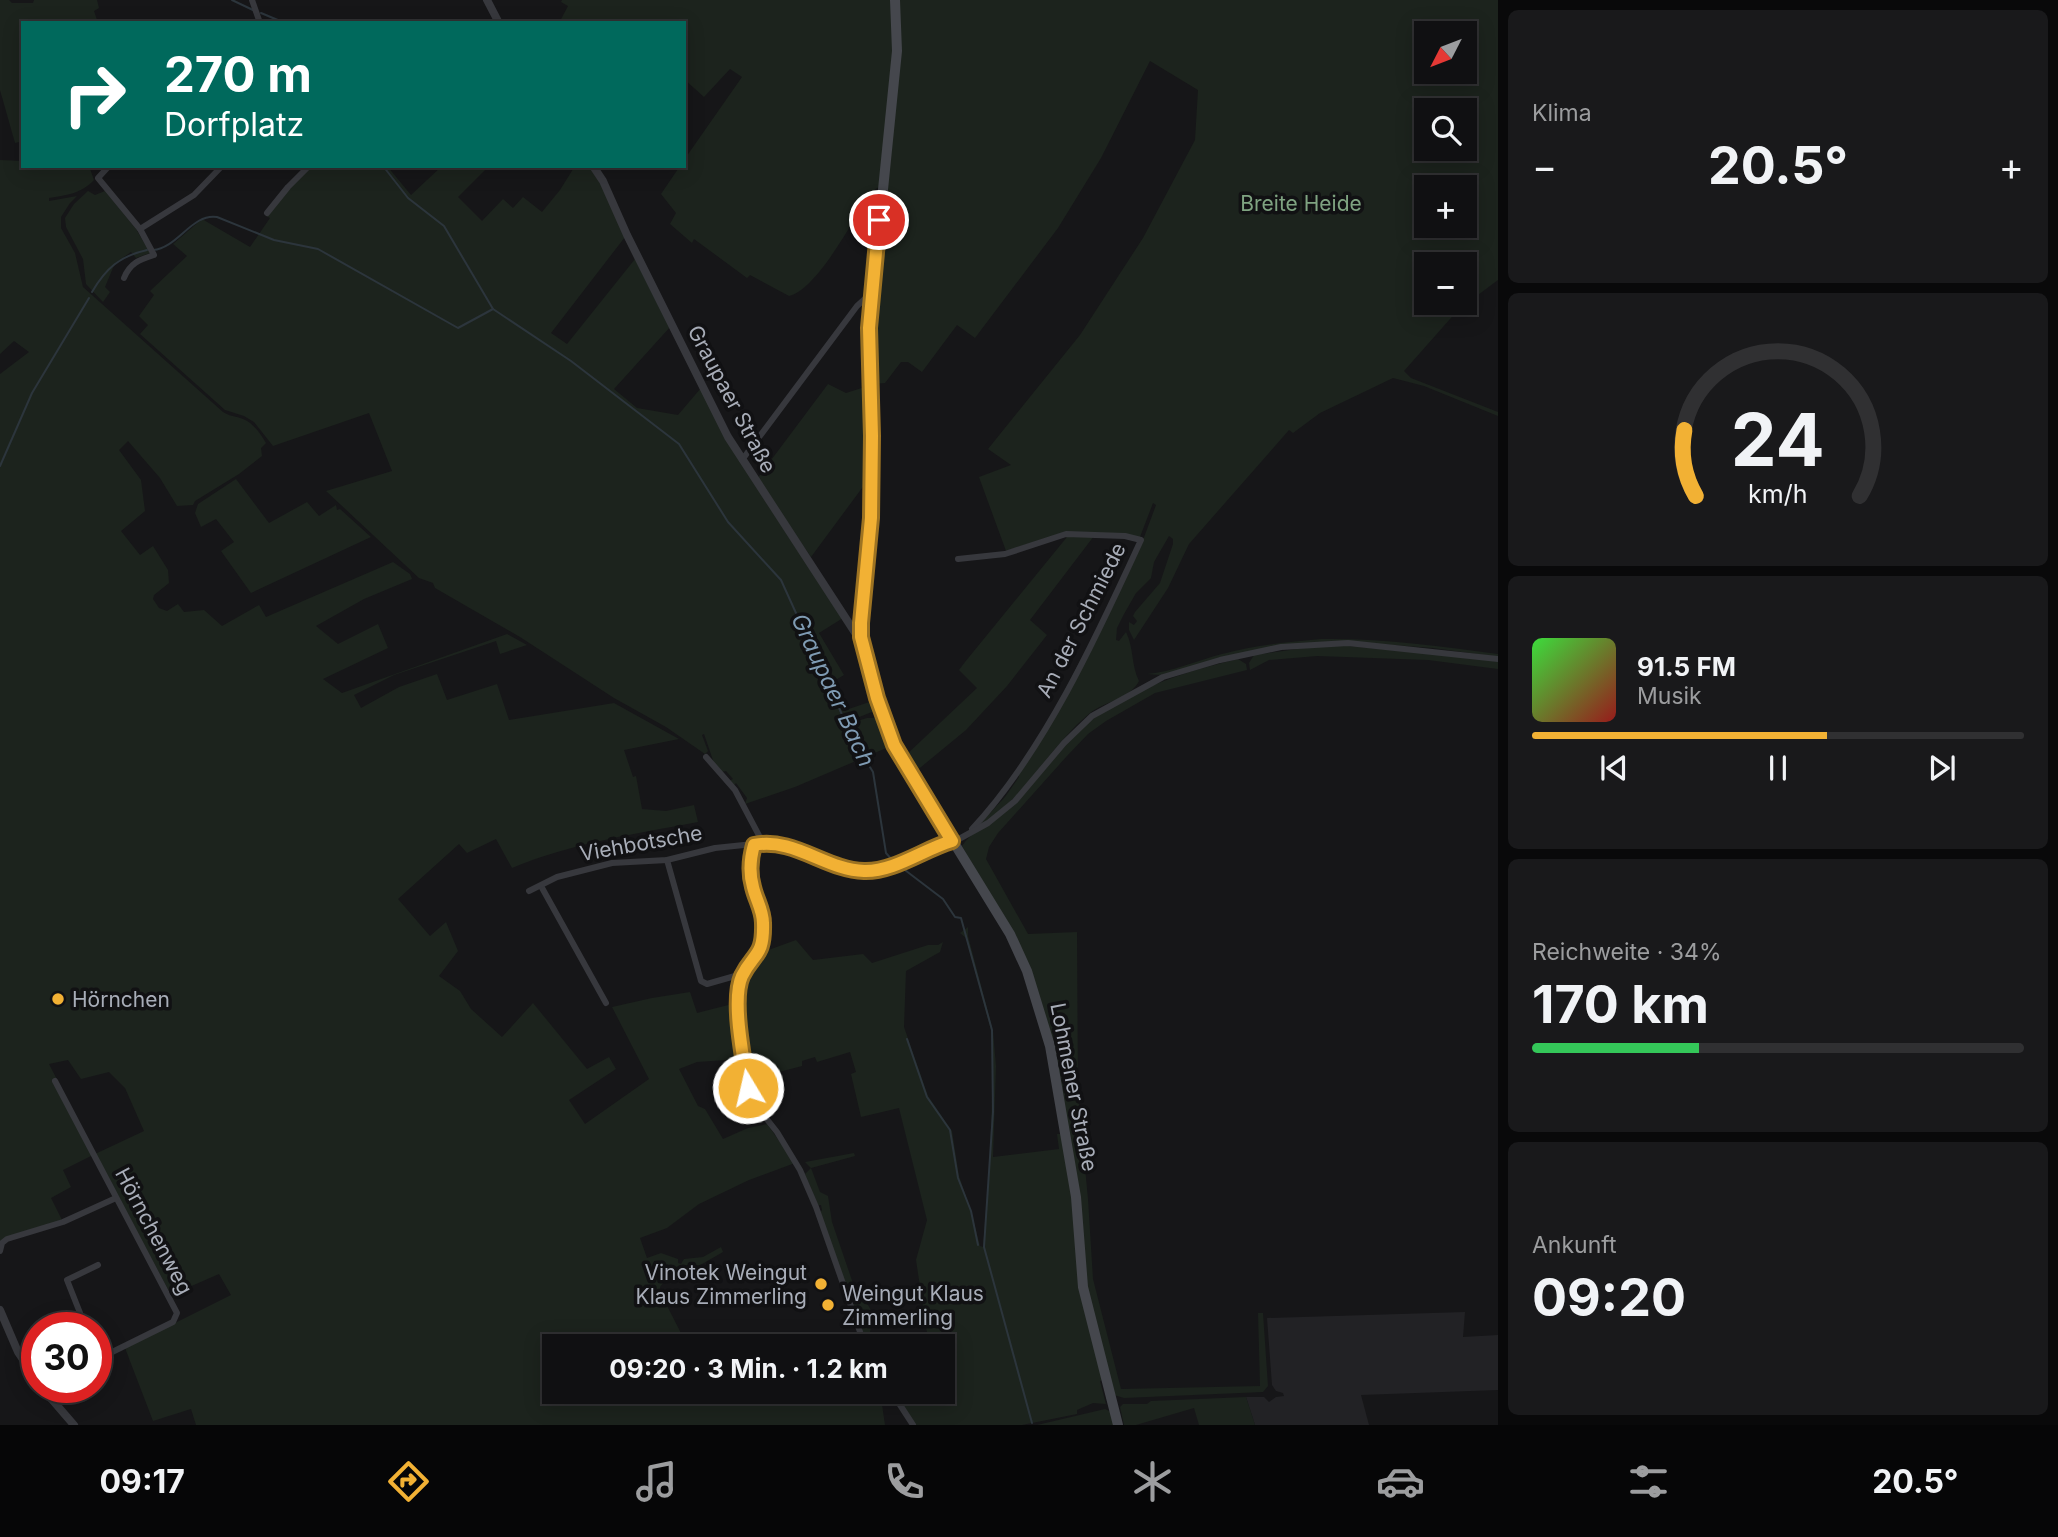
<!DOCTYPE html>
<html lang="de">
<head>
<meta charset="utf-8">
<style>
  :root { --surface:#101012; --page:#19191b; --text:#f1f3f6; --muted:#9c9d9f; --line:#303032; --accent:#f2b134 }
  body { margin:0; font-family:Inter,sans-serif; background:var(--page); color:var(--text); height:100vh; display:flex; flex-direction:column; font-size:26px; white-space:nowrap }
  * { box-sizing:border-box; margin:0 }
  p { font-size:23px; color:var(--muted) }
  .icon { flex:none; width:38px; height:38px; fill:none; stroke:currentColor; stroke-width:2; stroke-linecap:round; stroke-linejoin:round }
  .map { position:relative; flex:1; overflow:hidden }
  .sheet { display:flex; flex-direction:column; gap:10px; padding:10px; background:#09090a; width:560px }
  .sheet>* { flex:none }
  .guide { position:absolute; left:21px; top:21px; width:665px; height:147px; border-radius:0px; box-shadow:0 4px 18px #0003,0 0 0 2px var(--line); background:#00695c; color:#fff; overflow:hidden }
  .needle { width:46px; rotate:228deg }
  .fabs { position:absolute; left:1414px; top:21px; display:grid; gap:14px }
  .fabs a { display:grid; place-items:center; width:63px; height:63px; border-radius:0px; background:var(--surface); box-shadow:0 4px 18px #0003,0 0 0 2px var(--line); font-size:35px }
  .speed { position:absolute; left:21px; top:1312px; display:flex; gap:14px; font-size:35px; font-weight:700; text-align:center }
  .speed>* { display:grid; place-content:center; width:91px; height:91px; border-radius:50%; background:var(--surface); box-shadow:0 4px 18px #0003,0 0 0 2px var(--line); line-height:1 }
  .speed .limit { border:10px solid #d22; background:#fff; color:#111 }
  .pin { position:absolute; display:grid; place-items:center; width:60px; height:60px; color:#fff; margin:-30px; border:4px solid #fff; border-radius:50%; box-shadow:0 2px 7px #0007 }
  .me { position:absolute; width:77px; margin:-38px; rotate:351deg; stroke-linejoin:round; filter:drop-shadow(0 0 5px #0008) }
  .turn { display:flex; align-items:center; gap:24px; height:147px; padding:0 28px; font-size:32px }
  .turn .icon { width:91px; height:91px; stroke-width:2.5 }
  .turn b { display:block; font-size:49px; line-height:60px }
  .big { font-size:52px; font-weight:700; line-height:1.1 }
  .sheet .card { flex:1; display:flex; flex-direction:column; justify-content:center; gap:10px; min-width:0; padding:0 24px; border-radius:10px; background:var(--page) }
  .sheet .dial { align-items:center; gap:0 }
  .dial svg { height:182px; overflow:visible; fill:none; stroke:var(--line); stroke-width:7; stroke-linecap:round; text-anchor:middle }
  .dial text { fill:var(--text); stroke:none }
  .song { display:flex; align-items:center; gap:21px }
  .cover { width:84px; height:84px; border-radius:10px; background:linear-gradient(135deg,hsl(120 70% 55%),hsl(0 70% 35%)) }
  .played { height:7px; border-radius:4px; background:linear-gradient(90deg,var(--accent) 60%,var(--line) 60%) }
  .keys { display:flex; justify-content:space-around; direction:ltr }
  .heat { display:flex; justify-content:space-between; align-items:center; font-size:38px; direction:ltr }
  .charge { height:10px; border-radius:5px; background:linear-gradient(90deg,#34c759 34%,var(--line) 0) }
  .trip { position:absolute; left:542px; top:1334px; width:413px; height:70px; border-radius:0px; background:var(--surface); box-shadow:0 4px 18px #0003,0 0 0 2px var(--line); font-weight:700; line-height:70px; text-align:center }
  .menu { display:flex; height:112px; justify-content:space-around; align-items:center; background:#060607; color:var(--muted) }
  .menu .icon { width:49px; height:49px }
  .menu .active { color:var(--accent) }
  .menu b { font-size:32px; color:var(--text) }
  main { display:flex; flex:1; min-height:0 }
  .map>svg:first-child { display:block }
  .built { fill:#222225 }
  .green { fill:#1c231d; fill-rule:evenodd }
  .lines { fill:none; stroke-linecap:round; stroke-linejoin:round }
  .stream { stroke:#2c353c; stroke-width:2 }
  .minor { stroke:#37383d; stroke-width:6 }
  .tertiary { stroke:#37383d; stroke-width:8 }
  .secondary { stroke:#45474d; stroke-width:10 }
  .route-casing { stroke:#9d7322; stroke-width:18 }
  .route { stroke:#f2b134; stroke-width:12 }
  .poi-dot { fill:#f2b134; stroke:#111113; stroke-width:2.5 }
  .labels { text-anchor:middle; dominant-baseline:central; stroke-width:7; stroke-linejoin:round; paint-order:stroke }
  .park-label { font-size:21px; fill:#7fa381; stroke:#111113 }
  .street-label { font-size:21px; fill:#a8adb8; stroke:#111113 }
  .poi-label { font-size:21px; fill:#a8adb8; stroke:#111113; text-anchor:start }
  .water-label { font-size:23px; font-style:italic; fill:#7f9bb3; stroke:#111113 }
</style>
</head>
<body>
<main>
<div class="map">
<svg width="1498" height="1425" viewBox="0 0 1498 1425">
  <rect width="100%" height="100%" fill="#161618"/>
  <polygon class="built" points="1465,1312 1463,1337 1498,1335 1498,1390 1361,1395 1369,1425 1255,1425 1246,1397 1264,1397 1269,1402 1276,1397 1284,1396 1283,1393 1276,1391 1272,1385 1267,1318"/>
  <g class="green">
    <polygon points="0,0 9,0 12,3 33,3 34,0 97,0 99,8 94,11 98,23 23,23 23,141 15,143 0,90"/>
    <path d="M 562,0 L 892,0 L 893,51 L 879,187 L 871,192 C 855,217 817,290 789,296 L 750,275 L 747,278 L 694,239 L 692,243 L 670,224 L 676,213 L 661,194 L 680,166 L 684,166 L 684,160 L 742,77 L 730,69 L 704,97 L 684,79 L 684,23 L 559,23 L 568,6 L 561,2 Z"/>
    <path d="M 898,0 L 1498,0 L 1498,280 L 1458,310 L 1404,371 L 1411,378 L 1498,412 L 1498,416 L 1424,386 L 1393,378 L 1320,413 L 1293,433 L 1289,430 L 1189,544 L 1168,588 L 1134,640 L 1129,630 L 1129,622 L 1134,625 L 1137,621 L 1133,616 L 1135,612 L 1160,583 L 1173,544 L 1173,539 L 1169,536 L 1154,562 L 1151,578 L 1136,593 L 1124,614 L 1117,628 L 1116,640 L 1119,641 L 1126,632 C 1134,648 1131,665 1139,681 C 1130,699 1103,702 1090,713 C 1061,737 1040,770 1014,798 C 1003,810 989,819 976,828 L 1005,797 L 1019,777 L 1018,774 L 1032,753 L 1143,540 L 1156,505 L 1153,503 L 1140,537 L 1066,532 L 1006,551 L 979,477 L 1011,465 L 988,449 L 1080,335 L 1143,238 L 1195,140 L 1198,90 L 1150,61 L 1101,158 L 1058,228 L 975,338 L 957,325 L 922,372 L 908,362 L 901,362 L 885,383 L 873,384 L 872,329 ZM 1426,33 L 1465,33 L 1465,72 L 1426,72 ZM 1426,110 L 1465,110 L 1465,149 L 1426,149 ZM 1426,187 L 1465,187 L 1465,226 L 1426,226 ZM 1426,264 L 1465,264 L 1465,303 L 1426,303 Z"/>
    <path d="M 0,160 L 23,161 L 23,166 L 89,166 L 94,180 C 81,194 66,195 49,198 L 49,201 L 77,196 L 70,203 L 61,217 L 61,228 L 75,253 L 83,287 L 223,412 C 229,416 234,416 240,418 C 252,421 260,433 266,443 L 261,448 L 262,456 L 239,474 L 195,501 L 193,505 L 177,506 L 160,478 L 128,441 L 119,450 L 141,480 L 145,511 L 121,531 L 140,555 L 153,546 L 168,570 L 169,583 L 154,595 L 153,599 L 159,608 L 167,611 L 178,604 L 184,612 L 204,610 L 222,626 L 259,605 L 266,617 L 393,562 L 410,574 L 412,579 L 364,599 L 316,626 L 338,644 L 378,624 L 388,648 L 323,679 L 342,693 L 507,634 L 527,645 L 500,654 L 496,641 L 394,675 L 354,695 L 361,708 L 399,687 L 437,674 L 447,700 L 497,684 L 509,720 L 614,703 L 679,739 L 624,750 L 633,777 L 636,776 L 642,809 L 666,811 L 694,805 L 698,822 C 635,834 572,843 512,868 L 496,839 L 467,853 L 459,844 L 398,899 L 430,936 L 446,922 L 458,951 L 439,976 L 460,991 L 471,1009 L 502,1037 L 533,1003 L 587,1069 L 609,1057 L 616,1069 L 569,1100 L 585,1124 L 649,1079 L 612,1007 L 652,998 L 690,992 L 697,1013 L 736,1003 L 742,1059 L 697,1062 L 679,1069 L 698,1106 L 705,1109 L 723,1139 L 748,1128 L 767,1124 L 795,1163 L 749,1180 L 699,1204 L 667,1228 L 640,1238 L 647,1258 L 661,1253 L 678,1259 L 678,1263 L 681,1264 L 684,1259 L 703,1257 L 721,1247 L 723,1252 L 683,1275 L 663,1283 L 660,1287 L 661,1294 L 684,1339 L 692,1340 L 695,1346 L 555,1346 L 555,1391 L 801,1391 L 803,1395 L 814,1391 L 880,1391 L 885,1425 L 196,1425 L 191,1409 L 153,1421 L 125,1348 L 231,1295 L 219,1274 L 171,1295 L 95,1154 L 63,1170 L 71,1187 L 51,1198 L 62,1220 L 0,1242 L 0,374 L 29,352 L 14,341 L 0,354 ZM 68,1060 L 81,1079 L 109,1072 L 125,1088 L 144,1131 L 95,1154 L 49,1064 Z"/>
    <path d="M 311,166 L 387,166 L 411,195 L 442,166 L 489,166 L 458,197 L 482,221 L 503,199 L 513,208 L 523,197 L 542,212 L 560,190 L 575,166 L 590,166 L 599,181 L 625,237 L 551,333 L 567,344 L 635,259 L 671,326 L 614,389 L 637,408 L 678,415 L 701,388 C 741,469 793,543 843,618 L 819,633 L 844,675 L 832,682 L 843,711 L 875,700 L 877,710 L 844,723 L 844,725 L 867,718 L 880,718 L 891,746 L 795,787 L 745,804 L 747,798 L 736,783 L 733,786 L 729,781 L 733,779 L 726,771 L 722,772 L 714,763 L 704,734 L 702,735 L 708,751 L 705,754 L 666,727 L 614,698 L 520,637 L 435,588 L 433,583 L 419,578 L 326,491 L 392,471 L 369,413 L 273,446 L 254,422 L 244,416 L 225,410 L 140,334 L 148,325 L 139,316 L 154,295 L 150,291 L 187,256 L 173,244 L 202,219 L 250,247 L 270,218 L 266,216 L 289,188 Z"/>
    <polygon points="88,191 95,195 105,191 136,229 150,253 136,258 131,252 115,263 105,287 110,292 103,302 86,284 83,259 66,227 65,218 74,204"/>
    <polygon points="828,384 846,393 868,386 870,484 865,484 811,557 757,479"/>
    <polygon points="236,479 269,523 307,502 319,516 336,505 337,510 340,509 371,537 251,593 221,551 234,542 216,519 201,527 195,513 198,504"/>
    <polygon points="1094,536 1030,620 1047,635 1007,686 966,730 915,772 905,756 977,688 959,670 965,662 1067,537"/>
    <path d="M 1321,639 C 1381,638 1439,646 1498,654 L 1498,657 L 1433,648 L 1378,644 L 1281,646 L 1160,675 L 1147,674 C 1172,672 1198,660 1222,654 C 1255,645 1288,642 1321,639 Z"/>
    <polygon points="1319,646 1348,646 1479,658 1498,662 1498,669 1428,660 1317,656 1269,660 1250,670 1249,663 1254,655"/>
    <path d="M 1238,659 L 1246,664 L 1247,670 L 1155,693 L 1106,721 L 1088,734 L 1067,756 L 998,833 L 989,847 L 986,859 L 1028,934 L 1077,932 L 1078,1094 L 1088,1199 L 1093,1279 L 1121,1389 L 1260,1386 L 1258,1313 L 1263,1313 L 1268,1386 L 1263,1392 L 1124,1398 L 1114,1395 L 1086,1286 L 1080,1201 L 1030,969 L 962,846 C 971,832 989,825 1002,812 C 1029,783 1063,739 1096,717 C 1142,685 1184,672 1238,659 Z"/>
    <polygon points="968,927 968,936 993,1031 996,1066 993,1157 1059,1149 1057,1134 1062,1134 1074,1201 1077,1264 1103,1380 1100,1381 1106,1404 1093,1403 1077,1410 1077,1414 1022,1425 915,1425 893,1391 943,1391 943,1346 929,1346 916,1260 927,1220 899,1108 861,1117 851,1074 856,1072 850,1052 817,1062 815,1057 802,1061 802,1066 749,1080 739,1003 745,977 763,952 796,940 813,960 863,954 872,963 928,945 938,945 943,942 940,952 906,971 904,1027 928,1096 952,1131 959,1176 971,1211 980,1246 983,1247 990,1158 993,1065 991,1030 966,938 960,933"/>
    <polygon points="854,1153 855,1156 811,1168 820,1192 828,1196 832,1222 858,1298 868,1305 874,1316 870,1332 874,1346 867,1346 849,1299 852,1296 848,1285 845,1286 820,1213 822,1210 821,1205 818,1205 805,1174 811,1168 805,1162"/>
    <polygon points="1246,1397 1255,1425 1199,1425 1194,1408 1136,1425 1124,1425 1120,1407 1123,1404 1147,1404 1151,1401"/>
    <polygon points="1105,1409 1111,1412 1114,1425 1037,1425"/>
  </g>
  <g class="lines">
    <g class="stream">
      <polyline points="232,0 253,10"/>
      <polyline points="261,13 285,23"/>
      <polyline points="383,166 408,198 444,226 493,309 571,361 679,444 728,522 781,580 854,741 873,772 886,853 893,861"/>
      <path d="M 153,250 C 178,248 192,213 217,217 L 274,240 L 318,249 L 458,328 L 493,309"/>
      <path d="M 92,292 C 106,268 120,256 147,250"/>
      <polyline points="0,466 32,393 89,298"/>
      <polyline points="897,864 943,899 955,917 961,918 992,1030 993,1112 984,1247 1032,1423"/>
      <polyline points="907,1039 927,1097 950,1130 958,1178 971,1211 978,1245"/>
    </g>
    <g class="minor">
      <polyline points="252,0 260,23"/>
      <path d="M 109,166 L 98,178 L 140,229 L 154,255 C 139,260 130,263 124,278"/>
      <polyline points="267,213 288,187 309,166"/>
      <polyline points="140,229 194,195 222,166"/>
      <polyline points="742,460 857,306 868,296 872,296"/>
      <path d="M 958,559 L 1005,554 L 1066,534 L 1125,536 L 1141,540 C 1097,636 1044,752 972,829"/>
      <polyline points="706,757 735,790 763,843"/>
      <polyline points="754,845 750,869 752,887 762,911 763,942 761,950 742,976 738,1002 748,1088 754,1103 777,1132 800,1170 816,1207 865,1346"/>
      <polyline points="667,860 701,981 707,984 735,976 742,976"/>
      <polyline points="541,886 606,1003"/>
      <polyline points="529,891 557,877 612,863 667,860 715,848 763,843 791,848 851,870 875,871 959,839 988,823 1015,801 1064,743 1092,716 1163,677 1220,660 1281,647 1348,643 1498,659"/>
      <polyline points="55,1081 177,1313 173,1322 96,1360"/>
      <polyline points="0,1251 2,1243 7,1239 63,1222 116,1198"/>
      <polyline points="86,1328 67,1280 98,1265"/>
      <polyline points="891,1391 913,1425"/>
    </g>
    <g class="tertiary">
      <polyline points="487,0 499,23"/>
      <polyline points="593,166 603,181 627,235 728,437 856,634 861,637"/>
      <polyline points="0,1310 18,1352 37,1380"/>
      <polyline points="42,1388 74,1425"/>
    </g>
    <polyline class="secondary" points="895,0 897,51 869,328 872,436 871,518 861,623 861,637 877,698 894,745 1010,934 1027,971 1050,1046 1076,1197 1083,1287 1118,1425"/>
  </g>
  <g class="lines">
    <defs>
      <path id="route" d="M 748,1088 C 744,1061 731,1000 742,976 C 754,952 764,957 763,923 C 763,910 756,900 753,887 C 749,873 750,859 754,845 C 794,837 826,870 864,871 C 894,872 924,849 952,841 L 894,745 L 877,698 L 861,637 L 861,623 L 871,518 L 872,436 L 869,328 L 879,220"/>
    </defs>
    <use href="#route" class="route-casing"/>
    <use href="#route" class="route"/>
  </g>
  <g class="poi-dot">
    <circle cx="58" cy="999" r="7"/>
    <circle cx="821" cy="1284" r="7"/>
    <circle cx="828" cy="1305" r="7"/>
  </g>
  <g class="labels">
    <g class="park-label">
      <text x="1301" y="203">Breite Heide</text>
    </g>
    <g class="street-label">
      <text transform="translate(732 399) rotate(62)">Graupaer Straße</text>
      <text transform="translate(1081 620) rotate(-63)">An der Schmiede</text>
      <text transform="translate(641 843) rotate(-10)">Viehbotsche</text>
      <text transform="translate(1074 1087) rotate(79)">Lohmener Straße</text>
      <text transform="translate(154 1231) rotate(62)">Hörnchenweg</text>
    </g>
    <g class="poi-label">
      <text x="72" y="999">Hörnchen</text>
      <text x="807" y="1272" text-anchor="end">Vinotek Weingut<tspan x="807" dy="24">Klaus Zimmerling</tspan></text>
      <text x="842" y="1293">Weingut Klaus<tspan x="842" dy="24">Zimmerling</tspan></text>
    </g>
    <g class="water-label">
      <text transform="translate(833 690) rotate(65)">Graupaer Bach</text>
    </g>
  </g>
</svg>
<div class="fabs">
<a><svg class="needle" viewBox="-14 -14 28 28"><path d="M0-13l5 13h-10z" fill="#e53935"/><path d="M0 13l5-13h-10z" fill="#9c9d9f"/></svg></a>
<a><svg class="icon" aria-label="search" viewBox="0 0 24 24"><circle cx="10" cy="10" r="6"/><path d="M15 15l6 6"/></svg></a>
<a>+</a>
<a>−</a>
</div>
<div class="speed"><div class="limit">30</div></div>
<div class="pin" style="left:879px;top:220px;background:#d93025"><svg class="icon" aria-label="arrive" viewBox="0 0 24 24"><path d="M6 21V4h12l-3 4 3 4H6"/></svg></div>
<svg class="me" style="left:748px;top:1088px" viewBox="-20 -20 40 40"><circle r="17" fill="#f2b134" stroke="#fff" stroke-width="3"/><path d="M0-11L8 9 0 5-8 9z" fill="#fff"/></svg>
<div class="trip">09:20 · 3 Min. · 1.2 km</div>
<div class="guide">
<div class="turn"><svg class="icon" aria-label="right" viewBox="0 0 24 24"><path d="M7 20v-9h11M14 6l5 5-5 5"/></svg><div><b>270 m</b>Dorfplatz</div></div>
</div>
</div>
<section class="sheet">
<div class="card"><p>Klima</p>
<div class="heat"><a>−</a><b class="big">20.5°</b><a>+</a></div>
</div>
<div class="card dial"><svg viewBox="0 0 100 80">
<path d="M14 69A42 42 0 1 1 86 69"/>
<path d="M14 69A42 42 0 0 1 9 40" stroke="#f2b134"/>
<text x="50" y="56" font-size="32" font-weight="700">24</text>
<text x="50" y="72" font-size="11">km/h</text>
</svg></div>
<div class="card">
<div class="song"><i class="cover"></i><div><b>91.5 FM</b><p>Musik</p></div></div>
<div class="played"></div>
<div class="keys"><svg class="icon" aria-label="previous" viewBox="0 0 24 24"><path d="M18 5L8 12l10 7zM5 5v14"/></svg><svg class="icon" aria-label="pause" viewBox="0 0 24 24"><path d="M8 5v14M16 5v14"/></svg><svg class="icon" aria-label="next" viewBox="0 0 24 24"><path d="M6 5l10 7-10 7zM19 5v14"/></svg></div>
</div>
<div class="card"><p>Reichweite · 34%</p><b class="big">170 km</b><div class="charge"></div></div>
<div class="card"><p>Ankunft</p><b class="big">09:20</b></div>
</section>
</main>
<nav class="menu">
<b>09:17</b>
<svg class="icon active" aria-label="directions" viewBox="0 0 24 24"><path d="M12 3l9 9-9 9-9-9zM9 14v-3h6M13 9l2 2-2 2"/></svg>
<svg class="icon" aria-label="music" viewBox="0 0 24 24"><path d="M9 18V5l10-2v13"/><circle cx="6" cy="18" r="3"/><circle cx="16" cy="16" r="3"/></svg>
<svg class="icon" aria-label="phone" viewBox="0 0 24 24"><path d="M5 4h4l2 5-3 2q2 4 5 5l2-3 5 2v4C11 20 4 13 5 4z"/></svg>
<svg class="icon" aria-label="climate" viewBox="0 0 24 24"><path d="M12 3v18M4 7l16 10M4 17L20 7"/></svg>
<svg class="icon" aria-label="car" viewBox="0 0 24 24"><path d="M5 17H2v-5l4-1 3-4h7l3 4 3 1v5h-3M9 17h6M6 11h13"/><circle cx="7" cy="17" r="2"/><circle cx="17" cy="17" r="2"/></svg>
<svg class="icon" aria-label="filters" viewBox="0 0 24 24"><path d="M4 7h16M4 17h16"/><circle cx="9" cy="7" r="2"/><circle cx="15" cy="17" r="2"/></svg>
<b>20.5°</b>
</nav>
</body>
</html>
